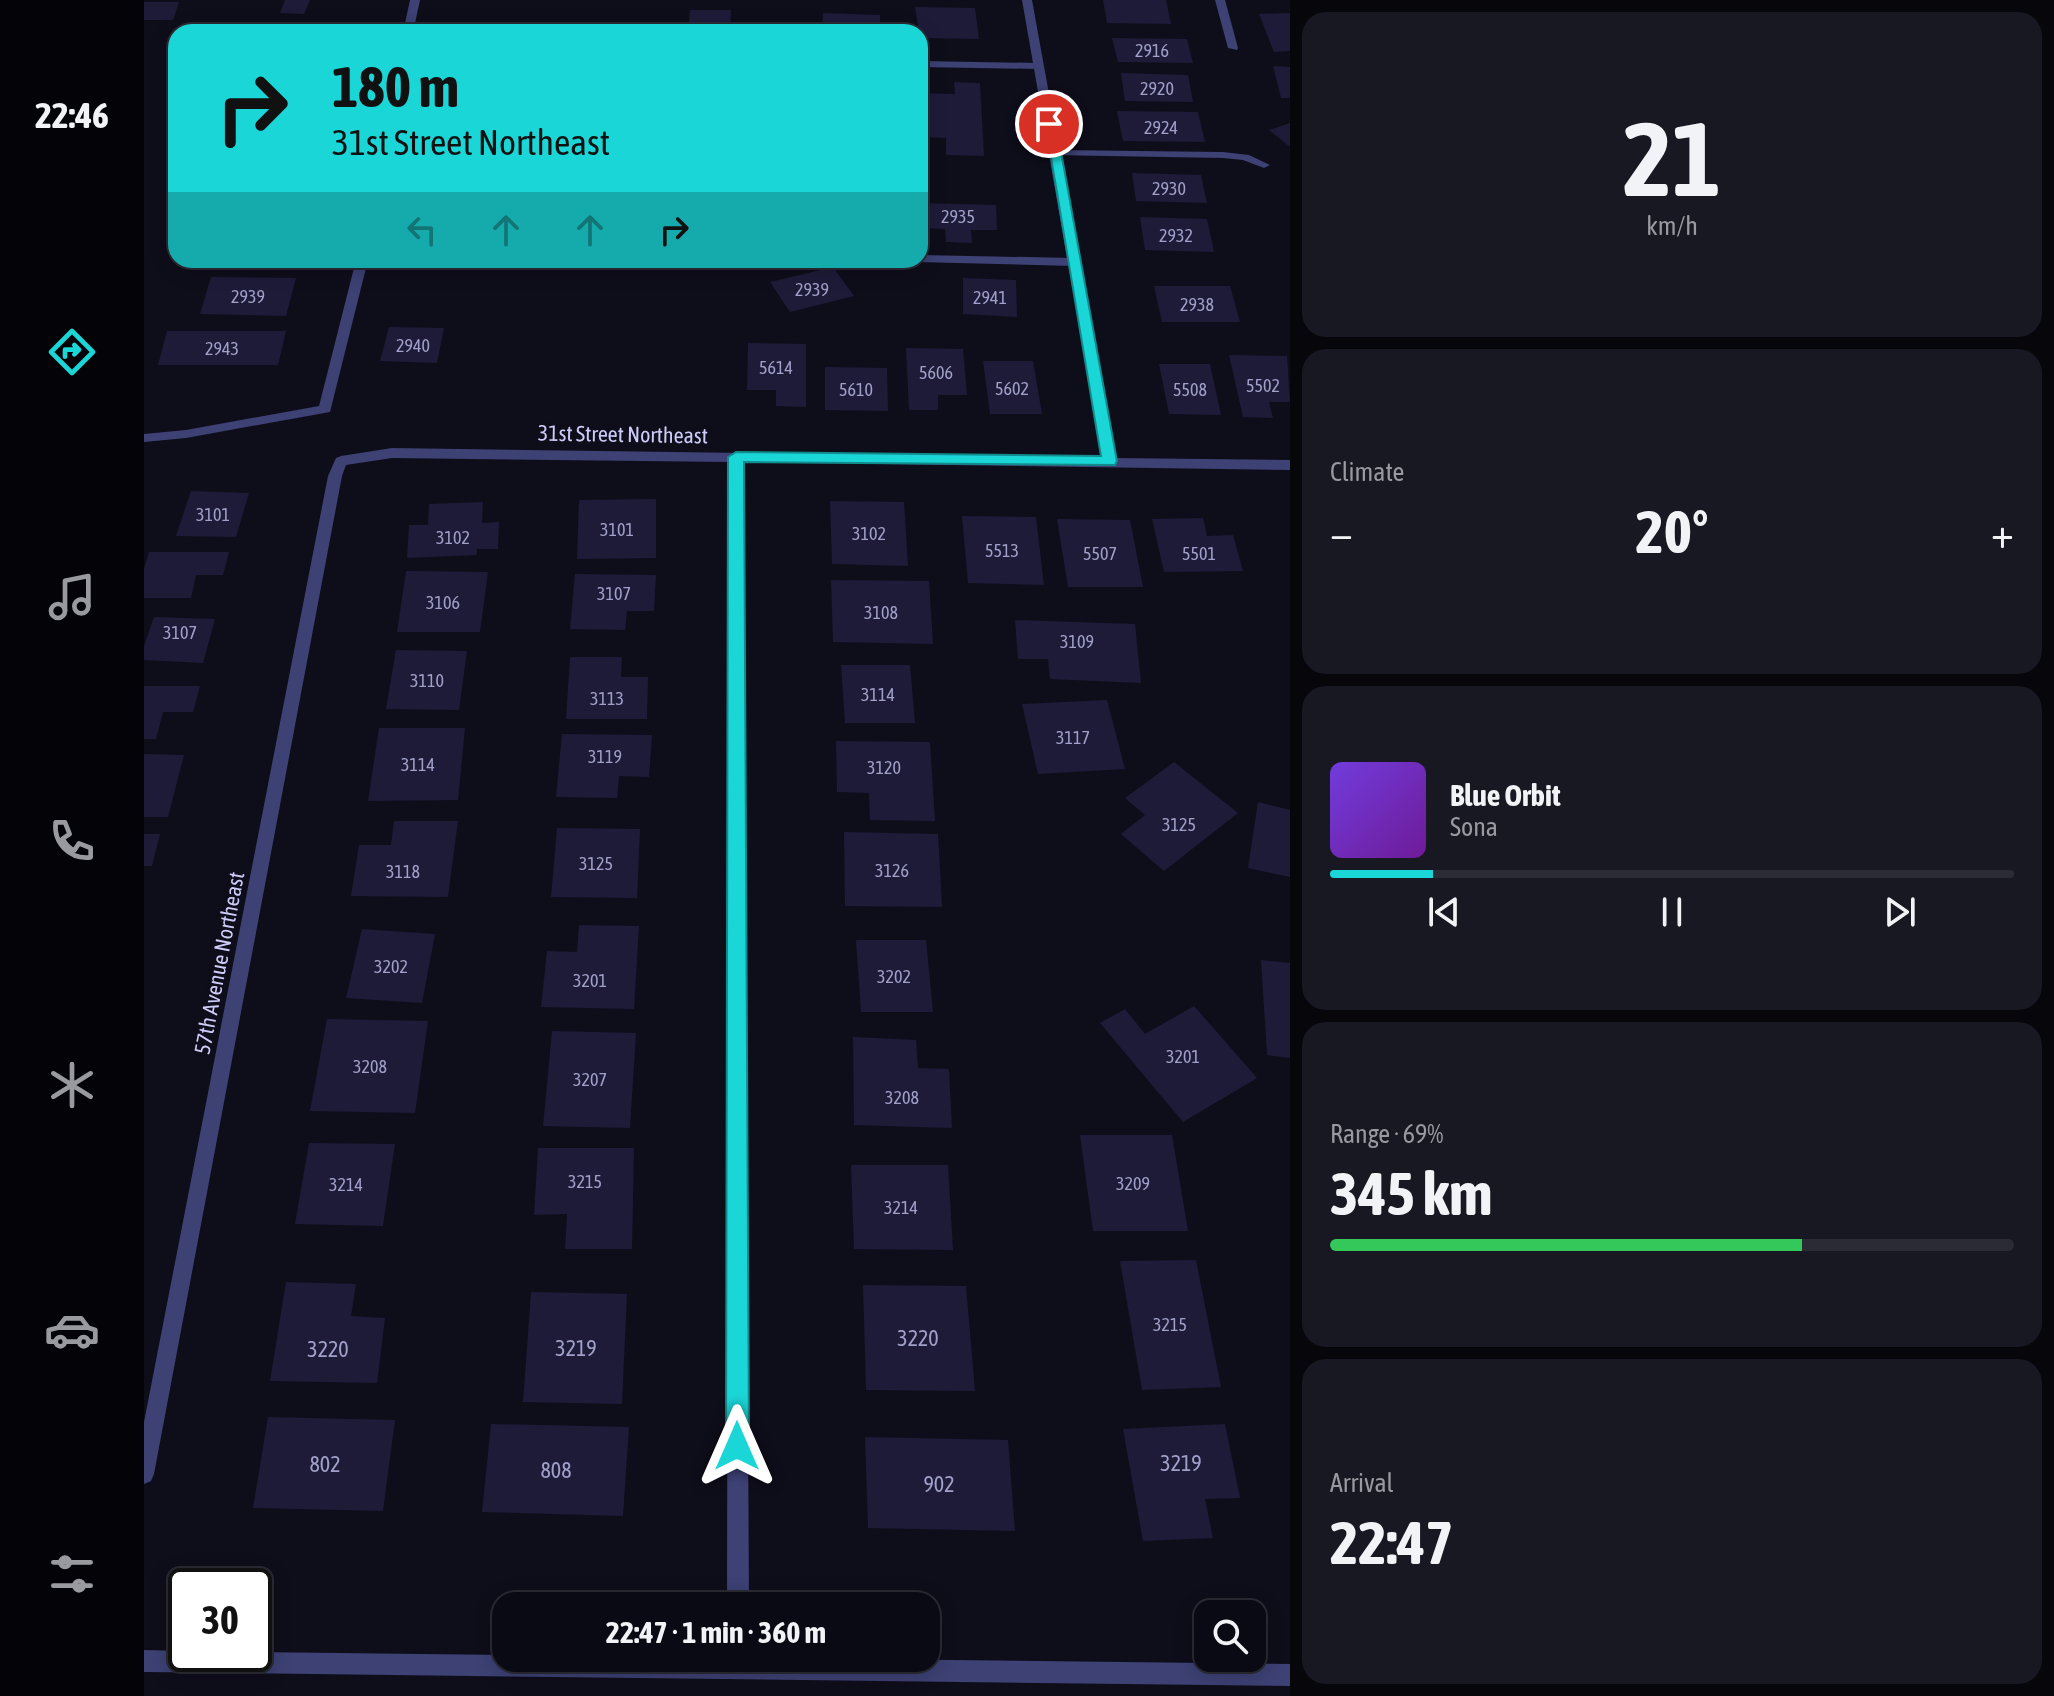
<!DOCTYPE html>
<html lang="en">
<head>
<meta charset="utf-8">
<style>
  :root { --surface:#0a0a14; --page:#181822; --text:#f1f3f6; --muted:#999aa0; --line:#2a2b34; --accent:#1bd6d7 }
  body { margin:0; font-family:"Asap Condensed",sans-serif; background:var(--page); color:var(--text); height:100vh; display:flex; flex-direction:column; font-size:30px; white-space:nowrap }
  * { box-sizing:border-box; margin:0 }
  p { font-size:26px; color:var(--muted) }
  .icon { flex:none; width:44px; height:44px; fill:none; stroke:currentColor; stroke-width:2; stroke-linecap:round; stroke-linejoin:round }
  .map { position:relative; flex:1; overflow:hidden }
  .sheet { display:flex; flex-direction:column; gap:12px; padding:12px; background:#06060b; width:764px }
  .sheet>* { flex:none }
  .hud { position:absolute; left:24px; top:24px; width:760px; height:244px; border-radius:24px; box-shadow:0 4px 20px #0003,0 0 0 2px var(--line); background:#1bd6d7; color:#111; overflow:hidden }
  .controls { position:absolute; left:1050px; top:1600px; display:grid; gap:16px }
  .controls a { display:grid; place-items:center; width:72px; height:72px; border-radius:16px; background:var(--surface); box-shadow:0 4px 20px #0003,0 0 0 2px var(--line); font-size:40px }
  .speed { position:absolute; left:24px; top:1568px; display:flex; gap:16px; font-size:40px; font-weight:700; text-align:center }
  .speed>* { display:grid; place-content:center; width:104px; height:104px; border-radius:50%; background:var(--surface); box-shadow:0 4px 20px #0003,0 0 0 2px var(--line); line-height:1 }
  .speed .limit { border:4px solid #111; border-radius:12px; background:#fff; color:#111 }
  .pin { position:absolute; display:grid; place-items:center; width:68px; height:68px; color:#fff; margin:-34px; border:4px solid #fff; border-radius:50%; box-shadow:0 2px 8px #0007 }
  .me { position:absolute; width:88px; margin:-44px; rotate:0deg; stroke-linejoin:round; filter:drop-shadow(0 0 6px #0008) }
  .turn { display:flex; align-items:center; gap:28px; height:168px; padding:0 32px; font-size:36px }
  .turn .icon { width:104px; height:104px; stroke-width:2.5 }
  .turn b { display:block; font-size:56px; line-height:68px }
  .lanes { display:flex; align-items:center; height:76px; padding:0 32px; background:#0003; justify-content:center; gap:40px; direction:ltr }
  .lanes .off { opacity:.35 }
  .big { font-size:60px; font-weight:700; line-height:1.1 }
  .sheet .widget { flex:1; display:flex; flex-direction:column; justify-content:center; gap:12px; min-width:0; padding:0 28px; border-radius:24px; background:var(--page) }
  .sheet .dial { align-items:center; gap:0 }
  .dial b { font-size:104px; line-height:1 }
  .song { display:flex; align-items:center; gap:24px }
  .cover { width:96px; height:96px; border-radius:12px; background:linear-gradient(135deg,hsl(260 70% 55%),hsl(280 70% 35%)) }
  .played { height:8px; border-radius:4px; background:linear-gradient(90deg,var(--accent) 15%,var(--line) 15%) }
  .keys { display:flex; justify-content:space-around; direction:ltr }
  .heat { display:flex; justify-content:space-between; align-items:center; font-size:44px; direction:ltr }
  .charge { height:12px; border-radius:6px; background:linear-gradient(90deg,#34c759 69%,var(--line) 0) }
  .trip { position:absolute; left:348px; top:1592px; width:448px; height:80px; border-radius:24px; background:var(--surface); box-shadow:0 4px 20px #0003,0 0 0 2px var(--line); font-weight:700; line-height:80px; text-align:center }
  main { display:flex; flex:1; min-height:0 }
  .menu { display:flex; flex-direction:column; width:144px; justify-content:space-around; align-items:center; background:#040408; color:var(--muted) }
  .menu .icon { width:56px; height:56px }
  .menu .current { color:var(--accent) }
  .menu b { font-size:36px; color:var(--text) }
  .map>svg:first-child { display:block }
  .building { fill:#1e1b39 }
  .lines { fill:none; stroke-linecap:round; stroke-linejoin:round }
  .service { fill:#3d4174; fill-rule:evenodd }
  .minor { fill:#3d4174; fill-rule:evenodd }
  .tertiary { fill:#3d4174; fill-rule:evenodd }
  .route { fill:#1bd6d7; stroke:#128b8c; stroke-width:2 }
  .labels { text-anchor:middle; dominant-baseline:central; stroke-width:8; stroke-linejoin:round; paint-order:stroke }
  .number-label { font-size:18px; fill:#a1a0c9 }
  .street-label { font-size:22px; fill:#cdccf9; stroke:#0e0d1a }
  .near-number-label { font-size:22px; fill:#a1a0c9 }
</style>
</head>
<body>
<main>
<nav class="menu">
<b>22:46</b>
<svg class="icon current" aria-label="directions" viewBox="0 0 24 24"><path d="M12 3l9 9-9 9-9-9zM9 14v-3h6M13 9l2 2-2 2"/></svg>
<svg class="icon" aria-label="music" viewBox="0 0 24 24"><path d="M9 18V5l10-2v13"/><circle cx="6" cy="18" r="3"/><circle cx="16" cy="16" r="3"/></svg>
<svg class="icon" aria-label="phone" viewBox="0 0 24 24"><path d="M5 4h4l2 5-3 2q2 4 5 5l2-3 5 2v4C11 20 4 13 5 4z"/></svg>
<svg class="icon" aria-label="climate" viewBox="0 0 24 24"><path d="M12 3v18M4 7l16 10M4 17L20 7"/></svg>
<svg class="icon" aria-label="car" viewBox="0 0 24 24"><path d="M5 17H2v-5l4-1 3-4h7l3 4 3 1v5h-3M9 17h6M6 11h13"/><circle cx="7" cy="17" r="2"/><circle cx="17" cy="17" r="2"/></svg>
<svg class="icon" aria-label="filters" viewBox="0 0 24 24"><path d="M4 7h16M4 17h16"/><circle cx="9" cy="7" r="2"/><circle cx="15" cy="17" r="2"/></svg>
</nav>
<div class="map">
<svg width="1146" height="1696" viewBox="0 0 1146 1696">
  <rect width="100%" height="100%" fill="#0e0d1a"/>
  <g class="building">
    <polygon points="141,0 166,0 160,14 136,13"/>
    <polygon points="959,0 1022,0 1027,24 963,23"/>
    <polygon points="0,2 35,2 29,20 0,20"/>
    <polygon points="771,7 831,8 835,39 776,38"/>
    <polygon points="546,10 587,10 586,32 544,32"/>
    <polygon points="679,13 736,15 736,32 678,32"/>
    <polygon points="1146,13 1146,51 1130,52 1115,14"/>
    <rect x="459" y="23" width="22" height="9"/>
    <polygon points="312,24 370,24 369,32 310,32"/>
    <polygon points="968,38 1043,39 1049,63 974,62"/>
    <polygon points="1129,66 1146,67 1146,98 1137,98"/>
    <polygon points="977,73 1044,75 1049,102 981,101"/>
    <polygon points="810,82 836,83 840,156 802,155 802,138 779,137 776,93 811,94"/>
    <polygon points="973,111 1054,112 1061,142 979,141"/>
    <polygon points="1146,123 1146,147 1125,130"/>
    <polygon points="988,173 1057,175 1063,203 992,201"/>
    <polygon points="776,203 852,205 853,230 827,230 828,243 802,242 801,229 776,228"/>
    <polygon points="996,217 1063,219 1070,252 1001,250"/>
    <polygon points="81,260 157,260 155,268 79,267"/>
    <polygon points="689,267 710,296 646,312 626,282"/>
    <polygon points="67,277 152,278 142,316 56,314"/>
    <polygon points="819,278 872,280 873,317 819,314"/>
    <polygon points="1010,286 1086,286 1096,322 1018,322"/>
    <polygon points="245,327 300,328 293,363 236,361"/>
    <polygon points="23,331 142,331 134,365 14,365"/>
    <polygon points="604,343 662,344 662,407 632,406 632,390 603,390"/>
    <polygon points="762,348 819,349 823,395 794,395 794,410 765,410"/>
    <polygon points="1085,355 1143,356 1146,402 1125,402 1129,418 1099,417"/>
    <polygon points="839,361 889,361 898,414 846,414"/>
    <polygon points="1015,364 1066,364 1077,415 1025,414"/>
    <polygon points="681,367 743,368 744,411 681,410"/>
    <polygon points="47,491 105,493 92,537 32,536"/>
    <polygon points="512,499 512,558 433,559 435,500"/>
    <polygon points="686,501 760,502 764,566 688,564"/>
    <polygon points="339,502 338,523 355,522 354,549 333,549 333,555 263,558 265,525 284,525 285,504"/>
    <polygon points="818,516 892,517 900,585 824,583"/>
    <polygon points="1059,518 1063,536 1089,535 1099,571 1020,572 1008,519"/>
    <polygon points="913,519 986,520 999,587 924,587"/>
    <polygon points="5,552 85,552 79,575 52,575 47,598 0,598 0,569"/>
    <polygon points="262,571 344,572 336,632 253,632"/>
    <polygon points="431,574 512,575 510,611 483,611 481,630 426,629"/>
    <polygon points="687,580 785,581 789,644 689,642"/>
    <polygon points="10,617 71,619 59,663 0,660 0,646"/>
    <polygon points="871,620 991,624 997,683 906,679 904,659 874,659"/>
    <polygon points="252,650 323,651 315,710 242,709"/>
    <polygon points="426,657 478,657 477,677 504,677 503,719 422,719"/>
    <polygon points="697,665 766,665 771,723 701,723"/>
    <polygon points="0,686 56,686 49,712 19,712 12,739 0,739"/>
    <polygon points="963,700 981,769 894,774 878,704"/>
    <polygon points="235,728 321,728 314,800 224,801"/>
    <polygon points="418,734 508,735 505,777 475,776 473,798 412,797"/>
    <polygon points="692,741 786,742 791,821 726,820 725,793 693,792"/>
    <polygon points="0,754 40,755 24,817 0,817"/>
    <polygon points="1030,762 1094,813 1020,871 977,834 1001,815 981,798"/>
    <polygon points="1114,802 1146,810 1146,877 1104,868"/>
    <polygon points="250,821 314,821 304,897 207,896 215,845 247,845"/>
    <polygon points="413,828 496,829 493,898 407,897"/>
    <polygon points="700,832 794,834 798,907 701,906"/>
    <polygon points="0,834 16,834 8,866 0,866"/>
    <polygon points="435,925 495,926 490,1009 397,1007 403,951 433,952"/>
    <polygon points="218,929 291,934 278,1003 202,998"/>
    <polygon points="712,940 782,940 789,1012 717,1012"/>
    <polygon points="1117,960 1146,963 1146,1058 1123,1055"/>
    <polygon points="1050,1006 1113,1078 1039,1122 956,1023 981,1009 1001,1034"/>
    <polygon points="183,1019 284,1021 271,1113 166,1111"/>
    <polygon points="408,1031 492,1033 486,1128 399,1126"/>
    <polygon points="709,1037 772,1040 774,1068 805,1069 808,1128 710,1125"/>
    <polygon points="936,1135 1028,1135 1044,1231 949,1231"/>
    <polygon points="165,1143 251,1144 239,1226 151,1224"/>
    <polygon points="394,1148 490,1148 488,1249 421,1249 423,1214 390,1215"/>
    <polygon points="707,1165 804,1165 809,1250 710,1249"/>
    <polygon points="1052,1260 1077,1387 998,1390 976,1261"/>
    <polygon points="142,1282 212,1284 207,1316 241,1318 233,1383 126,1381"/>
    <polygon points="719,1285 822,1286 831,1391 722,1390"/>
    <polygon points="387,1292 483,1294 478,1404 379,1402"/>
    <polygon points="124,1417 251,1420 239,1511 109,1508"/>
    <polygon points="347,1424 485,1427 479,1516 338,1512"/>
    <polygon points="1081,1424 1096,1498 1061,1499 1069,1538 999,1541 979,1429"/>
    <polygon points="721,1437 864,1440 871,1531 724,1528"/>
  </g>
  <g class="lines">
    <g class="service">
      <polygon points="1071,0 1081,0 1094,48 1093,50 1084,48"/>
      <polygon points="776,61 895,63 900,66 895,69 776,67"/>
      <polygon points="910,150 1079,152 1105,155 1126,165 1120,168 1099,160 1079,158 906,155 904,153"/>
      <polygon points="776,255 930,258 936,262 930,266 772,262 776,260"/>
    </g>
    <g class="minor">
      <polygon points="266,0 276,0 269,32 259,32"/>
      <polygon points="878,0 888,0 971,458 1146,460 1146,470 599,462 605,1606 583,1606 585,462 248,458 202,465 198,476 10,1474 7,1481 0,1484 0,1422 184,476 192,458 197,456 248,448 958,458"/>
      <polygon points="212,260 224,260 186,412 42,438 0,442 0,434 42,430 175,406"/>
    </g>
    <polygon class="tertiary" points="0,1650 42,1651 42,1654 110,1654 110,1652 362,1655 362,1658 631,1658 1146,1664 1146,1686 0,1672"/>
  </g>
  <polygon class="route" points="901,121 912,124 973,461 971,465 600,462 605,1446 601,1454 593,1458 585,1454 582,1446 584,457 592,452 957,456"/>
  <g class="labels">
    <g class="number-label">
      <text x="1008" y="50">2916</text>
      <text x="1013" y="88">2920</text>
      <text x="1017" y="127">2924</text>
      <text x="1025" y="188">2930</text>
      <text x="814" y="216">2935</text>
      <text x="1032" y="235">2932</text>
      <text x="668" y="289">2939</text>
      <text x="104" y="296">2939</text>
      <text x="846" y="297">2941</text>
      <text x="1053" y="304">2938</text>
      <text x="269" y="345">2940</text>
      <text x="78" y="348">2943</text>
      <text x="632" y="367">5614</text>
      <text x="792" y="372">5606</text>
      <text x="1119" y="385">5502</text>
      <text x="868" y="388">5602</text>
      <text x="712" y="389">5610</text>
      <text x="1046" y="389">5508</text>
      <text x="69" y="514">3101</text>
      <text x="473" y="529">3101</text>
      <text x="725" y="533">3102</text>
      <text x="309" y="537">3102</text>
      <text x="858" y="550">5513</text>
      <text x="956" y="553">5507</text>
      <text x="1055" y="553">5501</text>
      <text x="470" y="593">3107</text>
      <text x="299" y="602">3106</text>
      <text x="737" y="612">3108</text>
      <text x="36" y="632">3107</text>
      <text x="933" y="641">3109</text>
      <text x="283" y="680">3110</text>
      <text x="734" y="694">3114</text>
      <text x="463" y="698">3113</text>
      <text x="929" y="737">3117</text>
      <text x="461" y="756">3119</text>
      <text x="274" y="764">3114</text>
      <text x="740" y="767">3120</text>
      <text x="1035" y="824">3125</text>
      <text x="452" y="863">3125</text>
      <text x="748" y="870">3126</text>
      <text x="259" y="871">3118</text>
      <text x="247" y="966">3202</text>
      <text x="750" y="976">3202</text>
      <text x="446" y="980">3201</text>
      <text x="1039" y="1056">3201</text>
      <text x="226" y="1066">3208</text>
      <text x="446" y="1079">3207</text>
      <text x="758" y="1097">3208</text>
      <text x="441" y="1181">3215</text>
      <text x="989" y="1183">3209</text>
      <text x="202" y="1184">3214</text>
      <text x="757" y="1207">3214</text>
      <text x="1026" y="1324">3215</text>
    </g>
    <g class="street-label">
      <text transform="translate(479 434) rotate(1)">31st Street Northeast</text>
      <text transform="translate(75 963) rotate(-79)">57th Avenue Northeast</text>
    </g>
    <g class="near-number-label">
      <text x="774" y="1338">3220</text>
      <text x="432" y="1348">3219</text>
      <text x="184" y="1349">3220</text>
      <text x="1037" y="1463">3219</text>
      <text x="181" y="1464">802</text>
      <text x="412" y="1470">808</text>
      <text x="795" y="1484">902</text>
    </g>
  </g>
</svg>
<div class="controls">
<a><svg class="icon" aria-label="search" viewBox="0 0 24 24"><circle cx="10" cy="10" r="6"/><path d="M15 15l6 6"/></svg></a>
</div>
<div class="speed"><div class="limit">30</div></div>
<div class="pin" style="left:905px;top:124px;background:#d93025"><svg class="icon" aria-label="arrive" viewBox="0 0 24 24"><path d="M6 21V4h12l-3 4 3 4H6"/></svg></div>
<svg class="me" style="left:593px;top:1446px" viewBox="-20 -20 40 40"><path d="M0-17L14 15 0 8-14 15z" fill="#1bd6d7" stroke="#fff" stroke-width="4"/></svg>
<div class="trip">22:47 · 1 min · 360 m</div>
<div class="hud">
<div class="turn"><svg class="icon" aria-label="right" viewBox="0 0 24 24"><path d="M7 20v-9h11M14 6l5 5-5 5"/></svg><div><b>180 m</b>31st Street Northeast</div></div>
<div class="lanes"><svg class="icon off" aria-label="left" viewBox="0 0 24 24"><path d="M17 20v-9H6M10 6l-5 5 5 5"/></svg><svg class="icon off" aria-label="ahead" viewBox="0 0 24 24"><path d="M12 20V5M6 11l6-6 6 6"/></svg><svg class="icon off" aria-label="ahead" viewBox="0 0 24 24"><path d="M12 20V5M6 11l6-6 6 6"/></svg><svg class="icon" aria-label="right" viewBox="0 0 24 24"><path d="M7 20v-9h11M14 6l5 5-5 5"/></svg></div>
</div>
</div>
<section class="sheet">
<div class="widget dial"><b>21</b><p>km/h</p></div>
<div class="widget"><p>Climate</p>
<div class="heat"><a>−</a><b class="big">20°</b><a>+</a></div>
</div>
<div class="widget">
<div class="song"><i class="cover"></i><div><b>Blue Orbit</b><p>Sona</p></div></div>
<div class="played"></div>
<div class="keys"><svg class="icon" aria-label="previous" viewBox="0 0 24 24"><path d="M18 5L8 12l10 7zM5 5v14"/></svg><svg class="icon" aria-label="pause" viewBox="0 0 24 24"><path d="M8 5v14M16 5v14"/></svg><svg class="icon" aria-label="next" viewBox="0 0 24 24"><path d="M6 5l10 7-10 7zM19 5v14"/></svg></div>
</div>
<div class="widget"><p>Range · 69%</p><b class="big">345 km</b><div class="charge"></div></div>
<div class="widget"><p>Arrival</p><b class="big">22:47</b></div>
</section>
</main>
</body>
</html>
